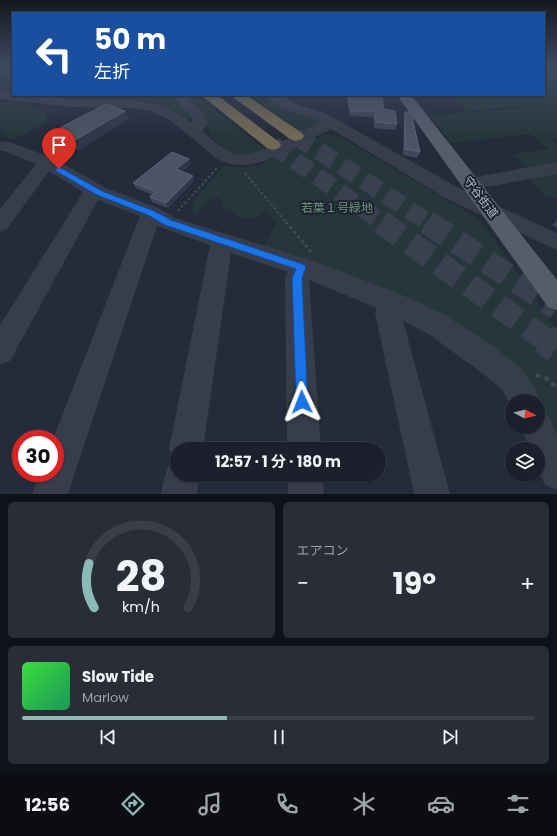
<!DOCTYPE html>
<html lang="ja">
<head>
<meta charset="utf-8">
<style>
  :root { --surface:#1b202c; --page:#282d38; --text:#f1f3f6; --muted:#a0a3a9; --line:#393e48; --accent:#8bbbb9 }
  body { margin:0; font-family:Poppins,"Noto Sans JP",sans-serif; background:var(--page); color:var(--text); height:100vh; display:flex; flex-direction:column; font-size:15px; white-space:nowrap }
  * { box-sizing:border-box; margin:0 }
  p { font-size:13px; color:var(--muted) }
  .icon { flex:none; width:22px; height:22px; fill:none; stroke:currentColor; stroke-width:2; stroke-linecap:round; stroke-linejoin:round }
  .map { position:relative; height:494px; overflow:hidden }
  .panel { display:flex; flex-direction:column; gap:8px; padding:8px; background:#0f1218; flex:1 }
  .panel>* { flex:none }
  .guide { position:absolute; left:12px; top:12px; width:533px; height:84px; border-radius:0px; box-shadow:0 1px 3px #0004,0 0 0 1px var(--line); background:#1a4fa0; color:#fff; overflow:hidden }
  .needle { width:26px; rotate:97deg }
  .controls { position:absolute; left:505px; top:394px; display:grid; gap:8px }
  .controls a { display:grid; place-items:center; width:40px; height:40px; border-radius:50%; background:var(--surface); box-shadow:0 1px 3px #0004,0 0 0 1px var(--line); font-size:20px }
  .speed { position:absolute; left:12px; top:430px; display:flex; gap:8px; font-size:20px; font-weight:700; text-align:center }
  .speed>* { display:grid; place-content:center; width:52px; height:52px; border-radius:50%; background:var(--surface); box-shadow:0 1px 3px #0004,0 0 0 1px var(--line); line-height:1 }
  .speed .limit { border:6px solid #d22; background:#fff; color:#111 }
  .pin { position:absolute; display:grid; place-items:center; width:34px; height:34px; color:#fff; margin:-41px -17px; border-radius:50% 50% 50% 0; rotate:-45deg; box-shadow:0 0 4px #0007 }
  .pin .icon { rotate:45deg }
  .me { position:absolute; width:44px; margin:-22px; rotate:358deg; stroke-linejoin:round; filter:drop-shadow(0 0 3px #0008) }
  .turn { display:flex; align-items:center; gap:14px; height:84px; padding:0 16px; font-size:18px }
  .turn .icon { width:52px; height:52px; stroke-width:2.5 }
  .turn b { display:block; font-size:28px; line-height:34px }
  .big { font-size:30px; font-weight:700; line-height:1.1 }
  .panel .widget { flex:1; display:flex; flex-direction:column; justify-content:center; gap:6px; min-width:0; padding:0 14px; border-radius:6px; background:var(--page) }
  .panel .dial { align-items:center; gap:0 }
  .dial svg { height:104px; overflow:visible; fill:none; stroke:var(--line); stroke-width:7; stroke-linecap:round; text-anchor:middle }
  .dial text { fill:var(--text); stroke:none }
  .song { display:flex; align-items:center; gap:12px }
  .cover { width:48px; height:48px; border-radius:6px; background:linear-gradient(135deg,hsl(120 70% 55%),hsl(150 70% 35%)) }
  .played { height:4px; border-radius:2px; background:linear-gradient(90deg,var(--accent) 40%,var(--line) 40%) }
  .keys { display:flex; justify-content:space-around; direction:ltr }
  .heat { display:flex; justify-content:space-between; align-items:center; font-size:22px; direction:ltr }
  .panel .tiles { flex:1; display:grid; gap:8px; grid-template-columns:1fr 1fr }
  .widget:last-child { grid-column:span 2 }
  .trip { position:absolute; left:170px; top:442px; width:216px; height:40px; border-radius:20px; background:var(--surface); box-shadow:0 1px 3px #0004,0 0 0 1px var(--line); font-weight:700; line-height:40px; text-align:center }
  .dock { display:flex; height:64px; justify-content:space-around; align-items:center; background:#0b0d12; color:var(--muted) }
  .dock .icon { width:28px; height:28px }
  .dock .active { color:var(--accent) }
  .dock b { font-size:18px; color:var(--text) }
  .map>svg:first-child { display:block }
  .green { fill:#26373c }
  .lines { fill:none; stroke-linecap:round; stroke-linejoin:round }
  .highway-tunnel-far2 { stroke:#394050; stroke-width:18; stroke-dasharray:18 9; stroke-linecap:butt }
  .highway-tunnel-far1 { stroke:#394050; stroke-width:24; stroke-dasharray:24 12; stroke-linecap:butt }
  .highway-tunnel { stroke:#394050; stroke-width:32; stroke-dasharray:32 16; stroke-linecap:butt }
  .path-far2 { stroke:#3f5054; stroke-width:2; stroke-dasharray:2.5 2.5; stroke-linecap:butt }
  .path-far1 { stroke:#3f5054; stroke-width:2.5; stroke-dasharray:3 3; stroke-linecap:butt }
  .path { stroke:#3f5054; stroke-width:3.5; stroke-dasharray:4.5 4.5; stroke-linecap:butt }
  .minor { fill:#383d4b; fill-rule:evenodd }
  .major { fill:#565c6b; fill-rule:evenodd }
  .highway { fill:#716955; fill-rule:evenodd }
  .wall { fill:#3f4759 }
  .shaded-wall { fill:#2f3748 }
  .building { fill:#4b5465; stroke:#5c6374 }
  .route { fill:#1a73e8; stroke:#114b97 }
  .labels { text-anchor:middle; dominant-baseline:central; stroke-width:4; stroke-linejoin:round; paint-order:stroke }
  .street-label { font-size:12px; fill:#b3b8c7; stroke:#1d2330 }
  .park-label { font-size:12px; fill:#6b967a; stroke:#1d2330 }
</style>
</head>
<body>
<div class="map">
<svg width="557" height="494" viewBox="0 0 557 494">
  <rect width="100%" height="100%" fill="#242b3b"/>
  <g class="green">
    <polygon points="544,67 557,67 557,139 552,140 557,145 557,167 532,170 512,154 549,149 530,134 451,143 431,116 522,108 520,106 467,111 451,95 413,95 544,95"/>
    <path d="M 78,95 L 172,95 L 193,117 L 186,120 C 153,95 116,100 77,101 Z"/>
    <polygon points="183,95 196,95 264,149 254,154 241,155 227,151 210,136 207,121 205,116"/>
    <polygon points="247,95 268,95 319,121 320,123 302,133"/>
    <polygon points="11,101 32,105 28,107 45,110 48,121 24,135 10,140 0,128 0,105"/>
    <path d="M 323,135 L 334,135 L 341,137 L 480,220 L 557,330 L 557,449 L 538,409 L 538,401 L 510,368 L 263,247 L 277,223 L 264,209 L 263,214 L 254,218 L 240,219 L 231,212 L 223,209 L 220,198 C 201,198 208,208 195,214 L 192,208 L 193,201 L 224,166 L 241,168 L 259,165 Z"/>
    <polygon points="557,172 557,198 546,197 528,178"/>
  </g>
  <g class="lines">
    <g class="highway-tunnel-far2">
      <polyline points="296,136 429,223"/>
      <polyline points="273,145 383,223"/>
    </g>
    <g class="highway-tunnel-far1">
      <polyline points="381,222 546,340"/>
      <polyline points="427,222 557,308"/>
    </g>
    <polyline class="highway-tunnel" points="545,339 557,348"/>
    <g class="path-far2">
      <polyline points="245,173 287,223"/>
      <polyline points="178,211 218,167"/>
    </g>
    <polyline class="path-far1" points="286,222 311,252"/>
    <polyline class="path" points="536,375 546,378 557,388"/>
    <g class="minor">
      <path d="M 0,91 L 13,92 L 13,95 C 34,95 54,98 74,99 C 119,101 154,94 192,123 L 192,118 L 172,95 L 186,95 L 204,114 L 208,123 L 202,131 C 211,138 221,148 232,153 C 252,161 300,132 320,122 C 303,112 279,113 266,95 L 282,95 L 298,105 L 325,113 L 459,188 L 557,233 L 557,250 L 445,198 L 331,129 C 298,145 254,178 217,159 L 170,120 L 150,111 L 129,108 L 73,107 L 0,99 Z"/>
      <polygon points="0,141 12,143 53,158 106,188 158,208 175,218 310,260 400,294 445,315 494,347 522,369 536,390 540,401 538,407 538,401 512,401 512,408 502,389 474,367 427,333 403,321 450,494 414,494 375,313 377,308 309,280 321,449 287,449 285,278 288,272 231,253 203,449 177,449 177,475 199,475 197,494 161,494 165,475 170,463 174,461 169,449 210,245 157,226 68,494 32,494 40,473 55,473 55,439 53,439 140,216 98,200 10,361 0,365 0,325 83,192 49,171 7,229 0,232 0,209 36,164 4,151 0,151"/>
      <polygon points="557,162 557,174 471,190 464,188 462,184 464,180 471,178"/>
      <polygon points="538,411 548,416 557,434 557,490 545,485 538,469 538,449 530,449 521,427 538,427"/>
      <polygon points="288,475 322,475 324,494 288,494"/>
    </g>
    <polygon class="major" points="397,95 411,95 557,280 557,310 548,307"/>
    <g class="highway">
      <polygon points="201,95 217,95 279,142 281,145 279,148 273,150 267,148"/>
      <polygon points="230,95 246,95 302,133 304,136 302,139 296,141 290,139"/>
    </g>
  </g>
  <g class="wall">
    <polygon points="346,95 382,95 384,109 397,124 395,130 374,128 373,117 350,116"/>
    <polygon points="125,111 129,119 79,150 57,140 52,132"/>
    <polygon points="405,112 420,152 417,158 403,155 404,117"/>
    <polygon points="191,164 182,172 193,176 194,181 168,208 152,202 150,197 153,195 136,188 133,183"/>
    <polygon points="557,220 557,228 553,225"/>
  </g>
  <g class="shaded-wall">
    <polygon points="125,111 129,119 79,150 73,141"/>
    <polygon points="189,159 191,164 178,175 176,169"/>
    <polygon points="193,176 194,181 168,208 166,203"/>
  </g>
  <g class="building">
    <polygon points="348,95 382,95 384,109 395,111 397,124 376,122 375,111 351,111"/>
    <polygon points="106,104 125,111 73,141 52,132"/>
    <polygon points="405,112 411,112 420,152 405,149"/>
    <polygon points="172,152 189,159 176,169 193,176 166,203 150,197 156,191 133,183"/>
  </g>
  <linearGradient id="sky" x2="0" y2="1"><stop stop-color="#141820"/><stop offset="0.49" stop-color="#3f4a60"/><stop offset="1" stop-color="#3f4a60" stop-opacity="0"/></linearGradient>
  <rect width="557" height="136" fill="url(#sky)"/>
  <polygon class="route" points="59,167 102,191 154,211 171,220 305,265 306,267 302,278 308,402 306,407 302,409 297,407 296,402 292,278 296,269 165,225 148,215 97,195 56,171 56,168"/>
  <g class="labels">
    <g class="street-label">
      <text transform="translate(481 197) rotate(53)">守谷街道</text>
    </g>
    <g class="park-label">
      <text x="337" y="207">若葉１号緑地</text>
    </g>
  </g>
</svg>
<div class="controls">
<a><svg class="needle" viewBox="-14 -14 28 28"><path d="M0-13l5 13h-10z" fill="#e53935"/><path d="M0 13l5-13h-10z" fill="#a0a3a9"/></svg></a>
<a><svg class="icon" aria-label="layers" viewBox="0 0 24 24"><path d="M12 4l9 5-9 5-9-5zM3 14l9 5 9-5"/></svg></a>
</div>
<div class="speed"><div class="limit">30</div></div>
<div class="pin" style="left:59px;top:169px;background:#d93025"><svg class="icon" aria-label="arrive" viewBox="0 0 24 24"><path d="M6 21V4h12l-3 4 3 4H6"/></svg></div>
<svg class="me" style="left:302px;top:402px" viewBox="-20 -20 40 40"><path d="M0-17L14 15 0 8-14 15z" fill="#1a73e8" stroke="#fff" stroke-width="4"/></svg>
<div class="trip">12:57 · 1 分 · 180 m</div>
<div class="guide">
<div class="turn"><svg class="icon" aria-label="left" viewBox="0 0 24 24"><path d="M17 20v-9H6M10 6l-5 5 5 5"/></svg><div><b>50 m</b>左折</div></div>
</div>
</div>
<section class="panel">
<div class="tiles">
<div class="widget dial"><svg viewBox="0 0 100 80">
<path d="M14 69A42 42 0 1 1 86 69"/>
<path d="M14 69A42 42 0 0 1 10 35" stroke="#8bbbb9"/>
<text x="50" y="56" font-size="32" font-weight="700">28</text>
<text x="50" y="72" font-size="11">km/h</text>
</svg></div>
<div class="widget"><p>エアコン</p>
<div class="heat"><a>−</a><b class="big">19°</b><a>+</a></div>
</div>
<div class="widget">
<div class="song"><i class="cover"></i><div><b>Slow Tide</b><p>Marlow</p></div></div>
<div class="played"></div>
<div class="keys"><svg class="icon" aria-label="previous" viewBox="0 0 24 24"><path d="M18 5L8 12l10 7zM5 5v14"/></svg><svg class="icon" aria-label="pause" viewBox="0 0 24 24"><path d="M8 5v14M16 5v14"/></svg><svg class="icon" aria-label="next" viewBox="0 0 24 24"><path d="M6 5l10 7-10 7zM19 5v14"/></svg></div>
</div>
</div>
</section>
<nav class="dock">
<b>12:56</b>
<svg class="icon active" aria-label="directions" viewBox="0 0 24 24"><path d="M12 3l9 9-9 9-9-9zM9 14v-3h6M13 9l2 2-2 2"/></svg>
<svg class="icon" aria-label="music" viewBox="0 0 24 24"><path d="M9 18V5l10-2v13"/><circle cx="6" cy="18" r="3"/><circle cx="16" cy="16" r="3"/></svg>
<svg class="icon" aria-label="phone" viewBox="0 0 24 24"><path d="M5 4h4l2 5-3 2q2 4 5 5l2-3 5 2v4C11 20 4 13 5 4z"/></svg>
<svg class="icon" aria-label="climate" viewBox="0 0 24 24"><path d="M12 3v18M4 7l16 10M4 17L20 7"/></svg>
<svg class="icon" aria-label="car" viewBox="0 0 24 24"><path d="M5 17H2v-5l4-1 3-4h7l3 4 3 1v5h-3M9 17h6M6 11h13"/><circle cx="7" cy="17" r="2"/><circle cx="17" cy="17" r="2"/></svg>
<svg class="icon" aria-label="filters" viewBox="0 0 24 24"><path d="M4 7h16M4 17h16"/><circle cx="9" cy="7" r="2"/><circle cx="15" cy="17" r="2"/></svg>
</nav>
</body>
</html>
